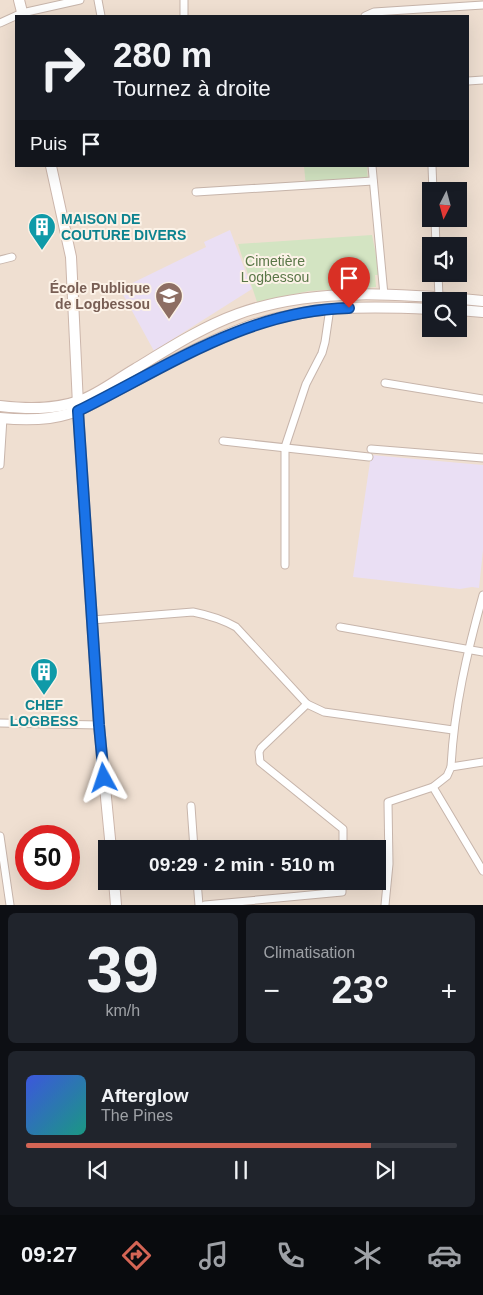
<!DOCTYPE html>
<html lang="fr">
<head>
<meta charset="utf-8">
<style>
  :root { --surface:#171b24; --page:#20242c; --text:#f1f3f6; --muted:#9ea1a6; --line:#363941; --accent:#d46555 }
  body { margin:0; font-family:Arial,sans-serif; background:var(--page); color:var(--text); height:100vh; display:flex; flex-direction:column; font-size:19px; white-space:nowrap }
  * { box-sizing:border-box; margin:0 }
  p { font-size:16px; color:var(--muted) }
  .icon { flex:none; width:28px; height:28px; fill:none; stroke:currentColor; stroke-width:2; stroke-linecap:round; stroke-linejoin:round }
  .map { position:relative; height:905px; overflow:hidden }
  .details { display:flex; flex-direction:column; gap:8px; padding:8px; background:#0d0f14; flex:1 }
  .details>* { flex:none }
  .top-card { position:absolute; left:15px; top:15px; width:454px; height:152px; border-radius:0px; box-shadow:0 5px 20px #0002; background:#171b24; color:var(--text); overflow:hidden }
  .needle { width:32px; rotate:186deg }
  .buttons { position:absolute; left:422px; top:182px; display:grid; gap:10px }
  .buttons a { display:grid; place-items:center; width:45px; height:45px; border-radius:0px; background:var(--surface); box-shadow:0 5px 20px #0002; font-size:25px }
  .speed { position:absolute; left:15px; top:825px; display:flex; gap:10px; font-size:25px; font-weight:700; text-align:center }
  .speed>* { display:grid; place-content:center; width:65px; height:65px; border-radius:50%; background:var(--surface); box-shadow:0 5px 20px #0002; line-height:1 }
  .speed .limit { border:8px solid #d22; background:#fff; color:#111 }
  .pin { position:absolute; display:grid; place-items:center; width:42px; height:42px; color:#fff; margin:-51px -21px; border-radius:50% 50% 50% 0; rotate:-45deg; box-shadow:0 0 5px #0007 }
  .pin .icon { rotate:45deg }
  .me { position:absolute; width:55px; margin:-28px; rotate:355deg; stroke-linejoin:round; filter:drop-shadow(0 0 4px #0008) }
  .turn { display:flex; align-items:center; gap:18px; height:105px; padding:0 15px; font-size:22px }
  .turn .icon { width:65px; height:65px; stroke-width:2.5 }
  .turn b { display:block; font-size:35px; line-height:42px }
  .then { display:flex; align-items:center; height:48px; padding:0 15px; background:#0003; gap:10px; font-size:19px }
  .big { font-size:38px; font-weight:700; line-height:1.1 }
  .details .card { flex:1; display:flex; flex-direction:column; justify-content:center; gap:8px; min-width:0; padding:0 18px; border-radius:8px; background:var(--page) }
  .details .dial { align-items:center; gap:0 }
  .dial b { font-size:65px; line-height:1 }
  .song { display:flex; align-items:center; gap:15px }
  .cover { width:60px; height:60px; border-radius:8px; background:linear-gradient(135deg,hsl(230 70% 55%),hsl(170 70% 35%)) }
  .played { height:5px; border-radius:2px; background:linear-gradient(90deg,var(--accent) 80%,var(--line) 80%) }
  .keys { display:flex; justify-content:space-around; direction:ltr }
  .heat { display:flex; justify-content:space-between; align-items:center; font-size:28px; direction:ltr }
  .details .tiles { flex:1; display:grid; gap:8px; grid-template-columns:1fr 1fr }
  .card:last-child { grid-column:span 2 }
  .trip { position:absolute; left:98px; top:840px; width:288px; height:50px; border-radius:0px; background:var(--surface); box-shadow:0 5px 20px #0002; font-weight:700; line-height:50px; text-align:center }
  .menu { display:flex; height:80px; justify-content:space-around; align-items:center; background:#090b0e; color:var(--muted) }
  .menu .icon { width:35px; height:35px }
  .menu .active { color:var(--accent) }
  .menu b { font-size:22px; color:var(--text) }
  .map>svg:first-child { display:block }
  .residential { fill:#efdfd1; fill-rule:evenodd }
  .education { fill:#eadff4 }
  .green { fill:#d3e4c2 }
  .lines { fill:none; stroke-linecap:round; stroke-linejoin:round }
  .street-casing { stroke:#c7b5ab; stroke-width:9 }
  .secondary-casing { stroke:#ccb6ab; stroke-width:12 }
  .street { stroke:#fff; stroke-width:7 }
  .secondary { stroke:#fff; stroke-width:10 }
  .route-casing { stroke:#114b97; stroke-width:12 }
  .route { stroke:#1a73e8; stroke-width:9 }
  .labels { text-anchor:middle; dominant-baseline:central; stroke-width:4; stroke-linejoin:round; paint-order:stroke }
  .culture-label { font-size:14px; font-weight:bold; fill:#0d838f; stroke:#fcf2e7; text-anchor:start }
  .park-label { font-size:14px; fill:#5a7748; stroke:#fcf2e7 }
  .education-label { font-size:14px; font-weight:bold; fill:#785e54; stroke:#fcf2e7; text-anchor:end }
</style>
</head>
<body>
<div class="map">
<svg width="483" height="905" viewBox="0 0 483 905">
  <rect width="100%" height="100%" fill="#f8ede2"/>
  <path class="residential" d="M 0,0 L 483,0 L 483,905 L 0,905 ZM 16,16 L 468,16 L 468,166 L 16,166 ZM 431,191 L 459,191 L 459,219 L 431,219 ZM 431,246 L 459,246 L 459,274 L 431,274 ZM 431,301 L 459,301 L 459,329 L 431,329 ZM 26,836 L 69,836 L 69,879 L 26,879 ZM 106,849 L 376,849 L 376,881 L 106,881 Z"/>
  <g class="education">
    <polygon points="230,230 252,289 154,351 120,289 206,247 204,242"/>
    <polygon points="371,455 483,465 483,550 479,588 472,587 460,589 353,577"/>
  </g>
  <g class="green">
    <polygon points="304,166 367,166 368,184 306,187"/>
    <polygon points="372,235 380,275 375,275 376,287 309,291 257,302 238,244"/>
  </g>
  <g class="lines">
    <defs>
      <g id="street">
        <polyline points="98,0 101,16"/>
        <polyline points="184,0 184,16"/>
        <polyline points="365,16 374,12 483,5"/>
        <polyline points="0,23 22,13 80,0"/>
        <polyline points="468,81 483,80"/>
        <polyline points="372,166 384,295"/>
        <polyline points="432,166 433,191"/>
        <polyline points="196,192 373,181"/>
        <polyline points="435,219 436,246"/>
        <polyline points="0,260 12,257"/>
        <polyline points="438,274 439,297"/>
        <polyline points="385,383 483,399"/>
        <polyline points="223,441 369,457"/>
        <polyline points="371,449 483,458"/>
        <polyline points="0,465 3,418"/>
        <polyline points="285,565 285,447 306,384 322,353 325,342 330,308"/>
        <path d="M 92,620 L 193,612 C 208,615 222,619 236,627 L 307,704 L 324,712 L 453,730"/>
        <polyline points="340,627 483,652"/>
        <polyline points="307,704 261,748 259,752 260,762 343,829 343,849"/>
        <polyline points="0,723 99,725"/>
        <polyline points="483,762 451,767 447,776 433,787 483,871"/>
        <path d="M 451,767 C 454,708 467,652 483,595"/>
        <polyline points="191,806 194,849"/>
        <polyline points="0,836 10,905"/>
        <polyline points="197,881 199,905"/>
        <polyline points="205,905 342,892 342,881"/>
        <polyline points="385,905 389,864 388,802 433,787"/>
      </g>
      <g id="secondary">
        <polyline points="19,0 23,16"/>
        <polyline points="51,166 71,257 79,426 99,725 111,849"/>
        <polyline points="459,310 483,312"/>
        <path d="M 0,406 C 26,409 53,410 79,401 C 99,394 116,380 135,369 C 168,349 202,327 238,314 C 314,286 404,294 483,301"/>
        <path d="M 0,418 C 22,420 46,421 68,414 C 87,409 104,397 122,388 C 161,367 200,345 241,329 C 305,305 364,306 431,309"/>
        <polyline points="114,881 116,905"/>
      </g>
    </defs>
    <use href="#street" class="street-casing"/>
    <use href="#secondary" class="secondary-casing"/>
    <use href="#street" class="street"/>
    <use href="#secondary" class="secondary"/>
  </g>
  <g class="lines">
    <defs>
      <path id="route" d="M 104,778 L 99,725 L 78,411 C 165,368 248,310 349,308"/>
    </defs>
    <use href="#route" class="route-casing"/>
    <use href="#route" class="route"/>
  </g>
  <defs>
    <symbol id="building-pin" viewBox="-11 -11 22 30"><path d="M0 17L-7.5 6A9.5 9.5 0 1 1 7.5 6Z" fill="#0f9aa8" stroke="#fcf2e7"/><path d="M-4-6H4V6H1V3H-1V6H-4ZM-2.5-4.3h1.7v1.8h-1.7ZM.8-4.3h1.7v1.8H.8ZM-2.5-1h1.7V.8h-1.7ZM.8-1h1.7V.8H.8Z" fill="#fff"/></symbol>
    <symbol id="school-pin" viewBox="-11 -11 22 30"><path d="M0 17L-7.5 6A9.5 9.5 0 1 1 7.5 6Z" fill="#8d6e63" stroke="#fcf2e7"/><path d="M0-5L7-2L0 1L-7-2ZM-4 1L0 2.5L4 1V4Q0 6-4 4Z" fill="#fff"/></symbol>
  </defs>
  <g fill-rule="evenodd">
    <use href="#building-pin" x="26" y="211" width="32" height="43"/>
    <use href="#school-pin" x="153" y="280" width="32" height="43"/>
    <use href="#building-pin" x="28" y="656" width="32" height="43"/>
  </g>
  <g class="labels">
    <g class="culture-label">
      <text x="61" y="219">MAISON DE<tspan x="61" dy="16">COUTURE DIVERS</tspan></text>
      <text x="44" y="705" text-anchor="middle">CHEF<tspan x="44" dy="16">LOGBESS</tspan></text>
    </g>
    <g class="park-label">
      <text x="275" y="261">Cimetière<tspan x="275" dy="16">Logbessou</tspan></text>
    </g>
    <g class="education-label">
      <text x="150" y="288">École Publique<tspan x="150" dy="16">de Logbessou</tspan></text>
    </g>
  </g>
</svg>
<div class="buttons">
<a><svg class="needle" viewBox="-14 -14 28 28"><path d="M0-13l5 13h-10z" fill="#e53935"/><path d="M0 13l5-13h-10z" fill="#9ea1a6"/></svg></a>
<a><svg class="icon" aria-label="sound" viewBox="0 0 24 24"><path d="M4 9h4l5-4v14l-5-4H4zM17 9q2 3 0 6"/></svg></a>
<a><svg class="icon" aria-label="search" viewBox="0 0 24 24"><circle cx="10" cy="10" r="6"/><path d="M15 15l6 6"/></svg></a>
</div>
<div class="speed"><div class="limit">50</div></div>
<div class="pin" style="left:349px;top:308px;background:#d93025"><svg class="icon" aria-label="arrive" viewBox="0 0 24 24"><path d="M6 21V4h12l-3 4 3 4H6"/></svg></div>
<svg class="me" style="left:104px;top:778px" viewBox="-20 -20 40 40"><path d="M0-17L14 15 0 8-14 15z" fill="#1a73e8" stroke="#fff" stroke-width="4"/></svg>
<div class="trip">09:29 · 2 min · 510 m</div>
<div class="top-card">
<div class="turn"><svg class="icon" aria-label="right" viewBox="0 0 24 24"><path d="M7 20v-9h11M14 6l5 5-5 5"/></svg><div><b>280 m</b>Tournez à droite</div></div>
<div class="then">Puis<svg class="icon" aria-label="arrive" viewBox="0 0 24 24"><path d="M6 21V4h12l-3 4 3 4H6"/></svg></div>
</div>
</div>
<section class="details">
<div class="tiles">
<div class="card dial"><b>39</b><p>km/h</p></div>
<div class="card"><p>Climatisation</p>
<div class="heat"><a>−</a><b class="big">23°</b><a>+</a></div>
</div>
<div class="card">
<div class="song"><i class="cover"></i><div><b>Afterglow</b><p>The Pines</p></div></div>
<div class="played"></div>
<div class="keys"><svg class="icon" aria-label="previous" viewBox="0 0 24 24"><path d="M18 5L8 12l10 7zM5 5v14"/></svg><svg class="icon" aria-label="pause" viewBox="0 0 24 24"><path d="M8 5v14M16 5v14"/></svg><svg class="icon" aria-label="next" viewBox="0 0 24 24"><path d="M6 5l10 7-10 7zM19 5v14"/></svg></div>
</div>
</div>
</section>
<nav class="menu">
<b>09:27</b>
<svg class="icon active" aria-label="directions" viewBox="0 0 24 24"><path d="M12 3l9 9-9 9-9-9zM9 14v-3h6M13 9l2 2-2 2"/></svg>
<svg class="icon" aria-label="music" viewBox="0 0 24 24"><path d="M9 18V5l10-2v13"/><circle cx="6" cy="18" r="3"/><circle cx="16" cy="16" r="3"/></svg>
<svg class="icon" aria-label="phone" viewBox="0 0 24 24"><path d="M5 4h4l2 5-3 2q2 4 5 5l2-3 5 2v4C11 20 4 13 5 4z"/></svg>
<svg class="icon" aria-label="climate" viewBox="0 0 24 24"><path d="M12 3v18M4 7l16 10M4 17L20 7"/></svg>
<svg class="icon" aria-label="car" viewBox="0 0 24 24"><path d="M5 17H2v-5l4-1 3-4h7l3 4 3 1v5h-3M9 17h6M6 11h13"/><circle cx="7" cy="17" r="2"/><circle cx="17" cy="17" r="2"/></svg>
</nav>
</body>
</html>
